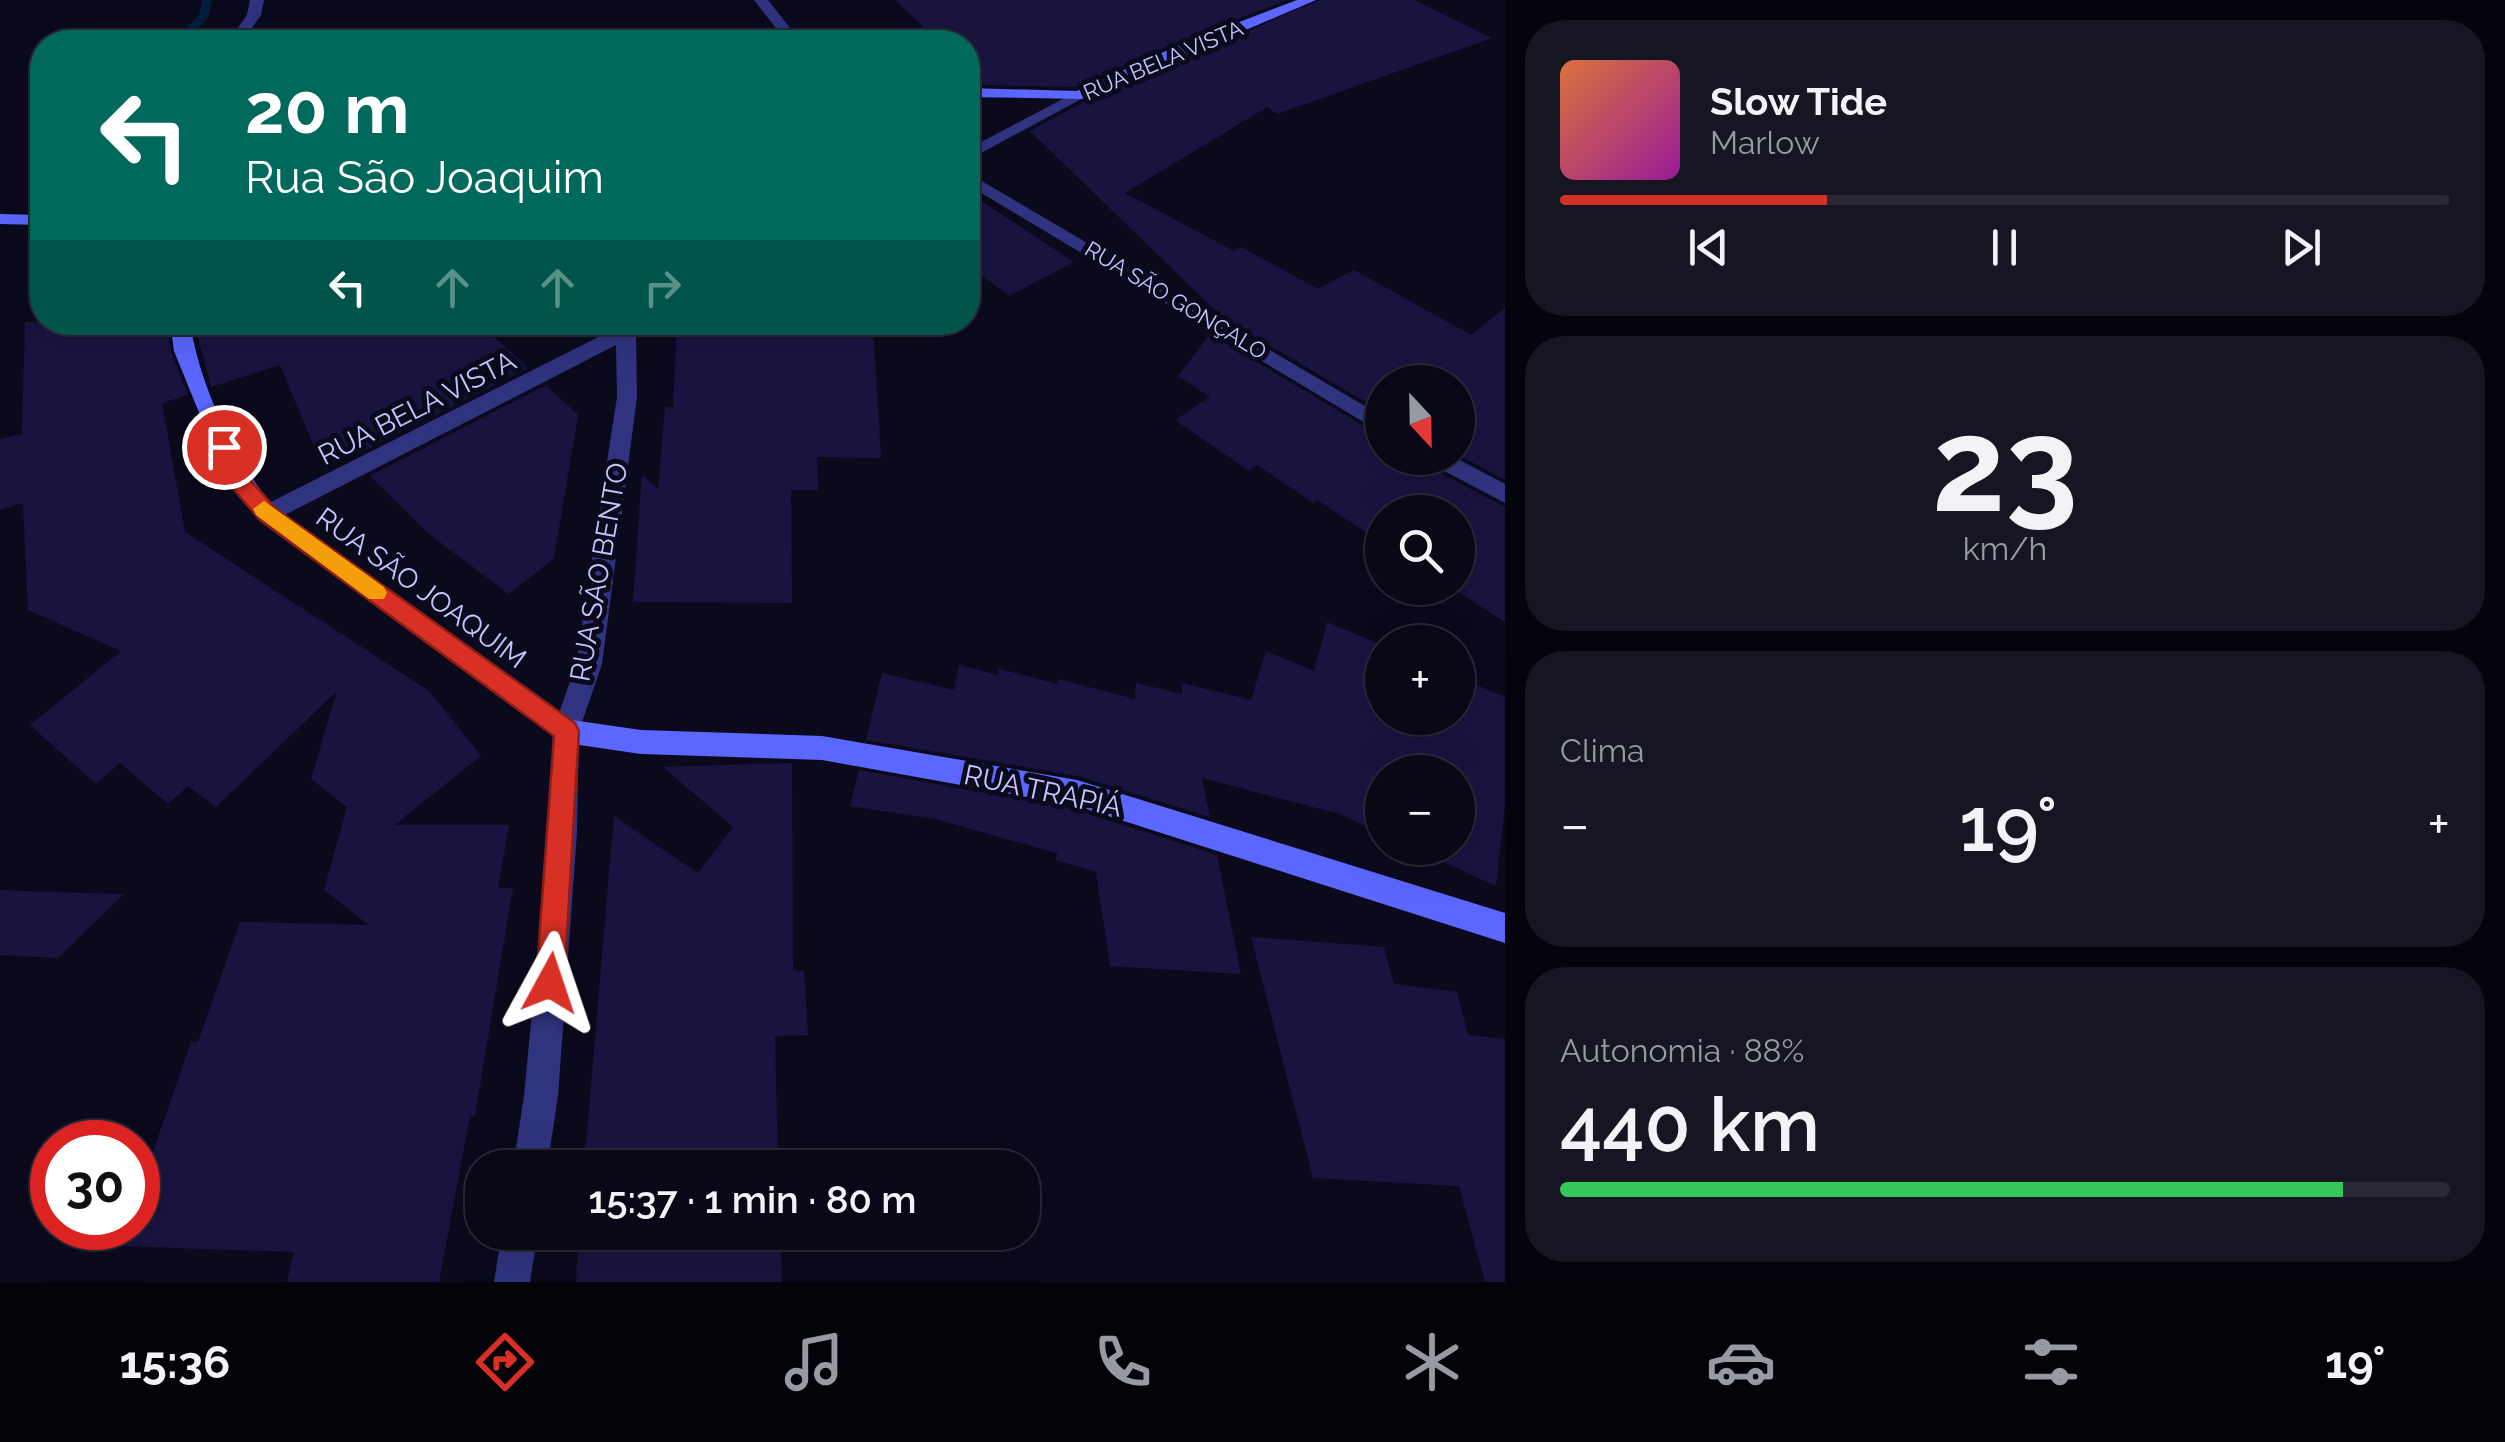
<!DOCTYPE html>
<html lang="pt">
<head>
<meta charset="utf-8">
<style>
  :root { --surface:#080816; --page:#161623; --text:#f1f3f6; --muted:#989aa1; --line:#292935; --accent:#d93025 }
  body { margin:0; font-family:Raleway,sans-serif; background:var(--page); color:var(--text); height:100vh; display:flex; flex-direction:column; font-size:38px; white-space:nowrap }
  * { box-sizing:border-box; margin:0 }
  p { font-size:32px; color:var(--muted) }
  .icon { flex:none; width:55px; height:55px; fill:none; stroke:currentColor; stroke-width:2; stroke-linecap:round; stroke-linejoin:round }
  .map { position:relative; flex:1; overflow:hidden }
  .side { display:flex; flex-direction:column; gap:20px; padding:20px; background:#04040c; width:1000px }
  .side>* { flex:none }
  .top-card { position:absolute; left:30px; top:30px; width:950px; height:305px; border-radius:40px; box-shadow:0 10px 40px #0002,0 0 0 2px var(--line); background:#00695c; color:#fff; overflow:hidden }
  .needle { width:65px; rotate:158deg }
  .controls { position:absolute; left:1365px; top:365px; display:grid; gap:20px }
  .controls a { display:grid; place-items:center; width:110px; height:110px; border-radius:50%; background:var(--surface); box-shadow:0 10px 40px #0002,0 0 0 2px var(--line); font-size:50px }
  .speed { position:absolute; left:30px; top:1120px; display:flex; gap:20px; font-size:50px; font-weight:700; text-align:center }
  .speed>* { display:grid; place-content:center; width:130px; height:130px; border-radius:50%; background:var(--surface); box-shadow:0 10px 40px #0002,0 0 0 2px var(--line); line-height:1 }
  .speed .limit { border:15px solid #d22; background:#fff; color:#111 }
  .pin { position:absolute; display:grid; place-items:center; width:85px; height:85px; color:#fff; margin:-42px; border:5px solid #fff; border-radius:50%; box-shadow:0 2px 10px #0007 }
  .me { position:absolute; width:110px; margin:-55px; rotate:5deg; stroke-linejoin:round; filter:drop-shadow(0 0 8px #0008) }
  .turn { display:flex; align-items:center; gap:35px; height:210px; padding:0 50px; font-size:45px }
  .turn .icon { width:130px; height:130px; stroke-width:2.5 }
  .turn b { display:block; font-size:70px; line-height:85px }
  .lanes { display:flex; align-items:center; height:95px; padding:0 50px; background:#0003; justify-content:center; gap:50px; direction:ltr }
  .lanes .off { opacity:.35 }
  .big { font-size:75px; font-weight:600; line-height:1.1 }
  .side .widget { flex:1; display:flex; flex-direction:column; justify-content:center; gap:15px; min-width:0; padding:0 35px; border-radius:40px; background:var(--page) }
  .side .dial { align-items:center; gap:0 }
  .dial b { font-size:130px; line-height:1 }
  .song { display:flex; align-items:center; gap:30px }
  .cover { width:120px; height:120px; border-radius:15px; background:linear-gradient(135deg,hsl(20 70% 55%),hsl(300 70% 35%)) }
  .played { height:10px; border-radius:5px; background:linear-gradient(90deg,var(--accent) 30%,var(--line) 30%) }
  .keys { display:flex; justify-content:space-around; direction:ltr }
  .heat { display:flex; justify-content:space-between; align-items:center; font-size:55px; direction:ltr }
  .charge { height:15px; border-radius:8px; background:linear-gradient(90deg,#34c759 88%,var(--line) 0) }
  .trip { position:absolute; left:465px; top:1150px; width:575px; height:100px; border-radius:40px; background:var(--surface); box-shadow:0 10px 40px #0002,0 0 0 2px var(--line); font-weight:600; line-height:100px; text-align:center }
  .menu { display:flex; height:160px; justify-content:space-around; align-items:center; background:#030309; color:var(--muted) }
  .menu .icon { width:70px; height:70px }
  .menu .on { color:var(--accent) }
  .menu b { font-size:45px; color:var(--text) }
  main { display:flex; flex:1; min-height:0 }
  .map>svg:first-child { display:block }
  .lines { fill:none; stroke-linecap:round; stroke-linejoin:round }
  .stream { fill:#041d3b; fill-rule:evenodd }
  .building { fill:#19143f }
  .street { fill:#303480; fill-rule:evenodd }
  .secondary { fill:#5c67ff; fill-rule:evenodd }
  .route { fill:#d93025; stroke:#8d1f18; stroke-width:2.5 }
  .slow { fill:#f59e0b }
  .labels { text-anchor:middle; dominant-baseline:central; stroke-width:10; stroke-linejoin:round; paint-order:stroke }
  .far-street-label { font-size:22px; fill:#c7c5ff; stroke:#0b0a1d }
  .street-label { font-size:28px; fill:#c7c5ff; stroke:#0b0a1d }
</style>
</head>
<body>
<main>
<div class="map">
<svg width="1505" height="1282" viewBox="0 0 1505 1282">
  <rect width="100%" height="100%" fill="#0b0a1d"/>
  <g class="lines">
    <polygon class="stream" points="202,0 212,0 208,18 183,42 172,42 199,15"/>
  </g>
  <g class="building">
    <polygon points="895,0 1287,0 1175,43 1076,87 982,85 968,71 968,42 939,42"/>
    <polygon points="1319,0 1414,0 1492,38 1277,114 1267,107 1125,193 1234,251 1241,247 1318,289 1354,270 1471,335 1505,308 1505,480 1458,455 1458,382 1382,382 1382,412 1223,318 1030,131 1082,103"/>
    <polygon points="968,192 1074,262 1009,296 968,266"/>
    <polygon points="25,322 166,322 171,352 188,395 162,403 185,532 429,691 481,756 394,825 509,825 498,888 513,888 475,1116 470,1116 439,1282 287,1282 294,1252 120,1246 126,1228 138,1228 138,1195 191,1042 198,1042 240,922 369,925 324,890 347,807 311,779 337,691 216,807 188,786 168,804 120,763 96,784 30,725 121,651 28,610 23,503 0,510 0,439 22,434"/>
    <polygon points="194,322 478,322 528,368 348,459 327,444 315,449 280,365 211,387"/>
    <polygon points="677,322 852,322 874,339 881,458 817,457 818,490 791,490 792,603 633,602 642,475 658,489 665,407 673,408"/>
    <polygon points="1210,334 1382,437 1382,458 1424,458 1429,467 1505,507 1505,622 1452,588 1458,588 1458,512 1382,512 1382,543 1317,500 1313,503 1257,465 1249,471 1175,420 1210,397 1178,376"/>
    <polygon points="546,385 578,415 554,558 509,594 429,534 370,476"/>
    <polygon points="1327,622 1382,645 1382,718 1458,718 1458,677 1505,697 1505,806 1496,886 1413,848 1458,848 1458,772 1382,772 1382,834 1340,814 1202,778 1210,817 1078,776 866,740 882,673 954,690 959,665 998,675 999,669 1058,684 1058,679 1135,699 1136,683 1182,694 1182,683 1251,700 1266,651 1314,671"/>
    <polygon points="792,763 793,970 804,971 808,1035 775,1036 778,1168 584,1168 614,816 698,873 733,827 663,767"/>
    <polygon points="859,770 1076,810 1217,855 1241,974 1110,966 1096,872 1056,860 1057,853 935,819 850,806"/>
    <polygon points="0,890 46,892 124,894 58,958 0,955"/>
    <polygon points="1251,937 1384,947 1394,984 1457,992 1468,1035 1505,1039 1505,1282 1485,1282 1459,1186 1313,1178"/>
    <polygon points="780,1232 782,1282 576,1282 579,1232"/>
  </g>
  <g class="lines">
    <g class="street">
      <polygon points="250,0 264,0 261,15 242,42 228,42 247,15"/>
      <polygon points="754,0 768,0 801,42 787,42"/>
      <polygon points="1074,93 1087,96 968,160 968,149"/>
      <polygon points="968,173 1382,416 1382,433 968,185"/>
      <polygon points="628,322 654,322 636,335 637,397 602,664 579,731 577,832 558,1096 547,1168 513,1168 524,1096 549,832 553,731 576,664 617,397 616,345 275,520 267,523 256,514 259,508"/>
      <polygon points="1428,458 1456,458 1505,484 1505,503 1431,464"/>
      <polygon points="502,1232 538,1232 530,1282 494,1282"/>
    </g>
    <g class="secondary">
      <polygon points="1297,0 1316,0 1084,99 968,97 968,88 1077,91 1177,46"/>
      <polygon points="0,214 42,215 42,225 0,224"/>
      <path d="M 170,322 L 190,322 C 199,384 235,462 275,508 L 572,720 L 641,730 L 822,736 L 1077,780 L 1505,913 L 1505,943 L 1077,806 L 822,760 L 641,754 L 566,743 L 259,520 L 226,479 L 174,351 Z"/>
    </g>
  </g>
  <polygon class="route" points="224,440 231,442 246,475 275,508 575,723 579,731 564,983 560,993 550,997 540,993 536,983 554,736 260,520 230,485 214,447"/>
  <polygon class="slow" points="264,501 384,587 387,593 384,599 369,599 256,515 253,509"/>
  <g class="labels">
    <g class="far-street-label">
      <text transform="translate(1163 60) rotate(-23)">RUA BELA VISTA</text>
      <text transform="translate(1176 300) rotate(31)">RUA SÃO GONÇALO</text>
    </g>
    <g class="street-label">
      <text transform="translate(417 408) rotate(-27)">RUA BELA VISTA</text>
      <text transform="translate(599 572) rotate(-80)">RUA SÃO BENTO</text>
      <text transform="translate(421 588) rotate(36)">RUA SÃO JOAQUIM</text>
      <text transform="translate(1043 791) rotate(12)">RUA TRAPIÁ</text>
    </g>
  </g>
</svg>
<div class="controls">
<a><svg class="needle" viewBox="-14 -14 28 28"><path d="M0-13l5 13h-10z" fill="#e53935"/><path d="M0 13l5-13h-10z" fill="#989aa1"/></svg></a>
<a><svg class="icon" aria-label="search" viewBox="0 0 24 24"><circle cx="10" cy="10" r="6"/><path d="M15 15l6 6"/></svg></a>
<a>+</a>
<a>−</a>
</div>
<div class="speed"><div class="limit">30</div></div>
<div class="pin" style="left:224px;top:447px;background:#d93025"><svg class="icon" aria-label="arrive" viewBox="0 0 24 24"><path d="M6 21V4h12l-3 4 3 4H6"/></svg></div>
<svg class="me" style="left:550px;top:983px" viewBox="-20 -20 40 40"><path d="M0-17L14 15 0 8-14 15z" fill="#d93025" stroke="#fff" stroke-width="4"/></svg>
<div class="trip">15:37 · 1 min · 80 m</div>
<div class="top-card">
<div class="turn"><svg class="icon" aria-label="left" viewBox="0 0 24 24"><path d="M17 20v-9H6M10 6l-5 5 5 5"/></svg><div><b>20 m</b>Rua São Joaquim</div></div>
<div class="lanes"><svg class="icon" aria-label="left" viewBox="0 0 24 24"><path d="M17 20v-9H6M10 6l-5 5 5 5"/></svg><svg class="icon off" aria-label="ahead" viewBox="0 0 24 24"><path d="M12 20V5M6 11l6-6 6 6"/></svg><svg class="icon off" aria-label="ahead" viewBox="0 0 24 24"><path d="M12 20V5M6 11l6-6 6 6"/></svg><svg class="icon off" aria-label="right" viewBox="0 0 24 24"><path d="M7 20v-9h11M14 6l5 5-5 5"/></svg></div>
</div>
</div>
<section class="side">
<div class="widget">
<div class="song"><i class="cover"></i><div><b>Slow Tide</b><p>Marlow</p></div></div>
<div class="played"></div>
<div class="keys"><svg class="icon" aria-label="previous" viewBox="0 0 24 24"><path d="M18 5L8 12l10 7zM5 5v14"/></svg><svg class="icon" aria-label="pause" viewBox="0 0 24 24"><path d="M8 5v14M16 5v14"/></svg><svg class="icon" aria-label="next" viewBox="0 0 24 24"><path d="M6 5l10 7-10 7zM19 5v14"/></svg></div>
</div>
<div class="widget dial"><b>23</b><p>km/h</p></div>
<div class="widget"><p>Clima</p>
<div class="heat"><a>−</a><b class="big">19°</b><a>+</a></div>
</div>
<div class="widget"><p>Autonomia · 88%</p><b class="big">440 km</b><div class="charge"></div></div>
</section>
</main>
<nav class="menu">
<b>15:36</b>
<svg class="icon on" aria-label="directions" viewBox="0 0 24 24"><path d="M12 3l9 9-9 9-9-9zM9 14v-3h6M13 9l2 2-2 2"/></svg>
<svg class="icon" aria-label="music" viewBox="0 0 24 24"><path d="M9 18V5l10-2v13"/><circle cx="6" cy="18" r="3"/><circle cx="16" cy="16" r="3"/></svg>
<svg class="icon" aria-label="phone" viewBox="0 0 24 24"><path d="M5 4h4l2 5-3 2q2 4 5 5l2-3 5 2v4C11 20 4 13 5 4z"/></svg>
<svg class="icon" aria-label="climate" viewBox="0 0 24 24"><path d="M12 3v18M4 7l16 10M4 17L20 7"/></svg>
<svg class="icon" aria-label="car" viewBox="0 0 24 24"><path d="M5 17H2v-5l4-1 3-4h7l3 4 3 1v5h-3M9 17h6M6 11h13"/><circle cx="7" cy="17" r="2"/><circle cx="17" cy="17" r="2"/></svg>
<svg class="icon" aria-label="filters" viewBox="0 0 24 24"><path d="M4 7h16M4 17h16"/><circle cx="9" cy="7" r="2"/><circle cx="15" cy="17" r="2"/></svg>
<b>19°</b>
</nav>
</body>
</html>
